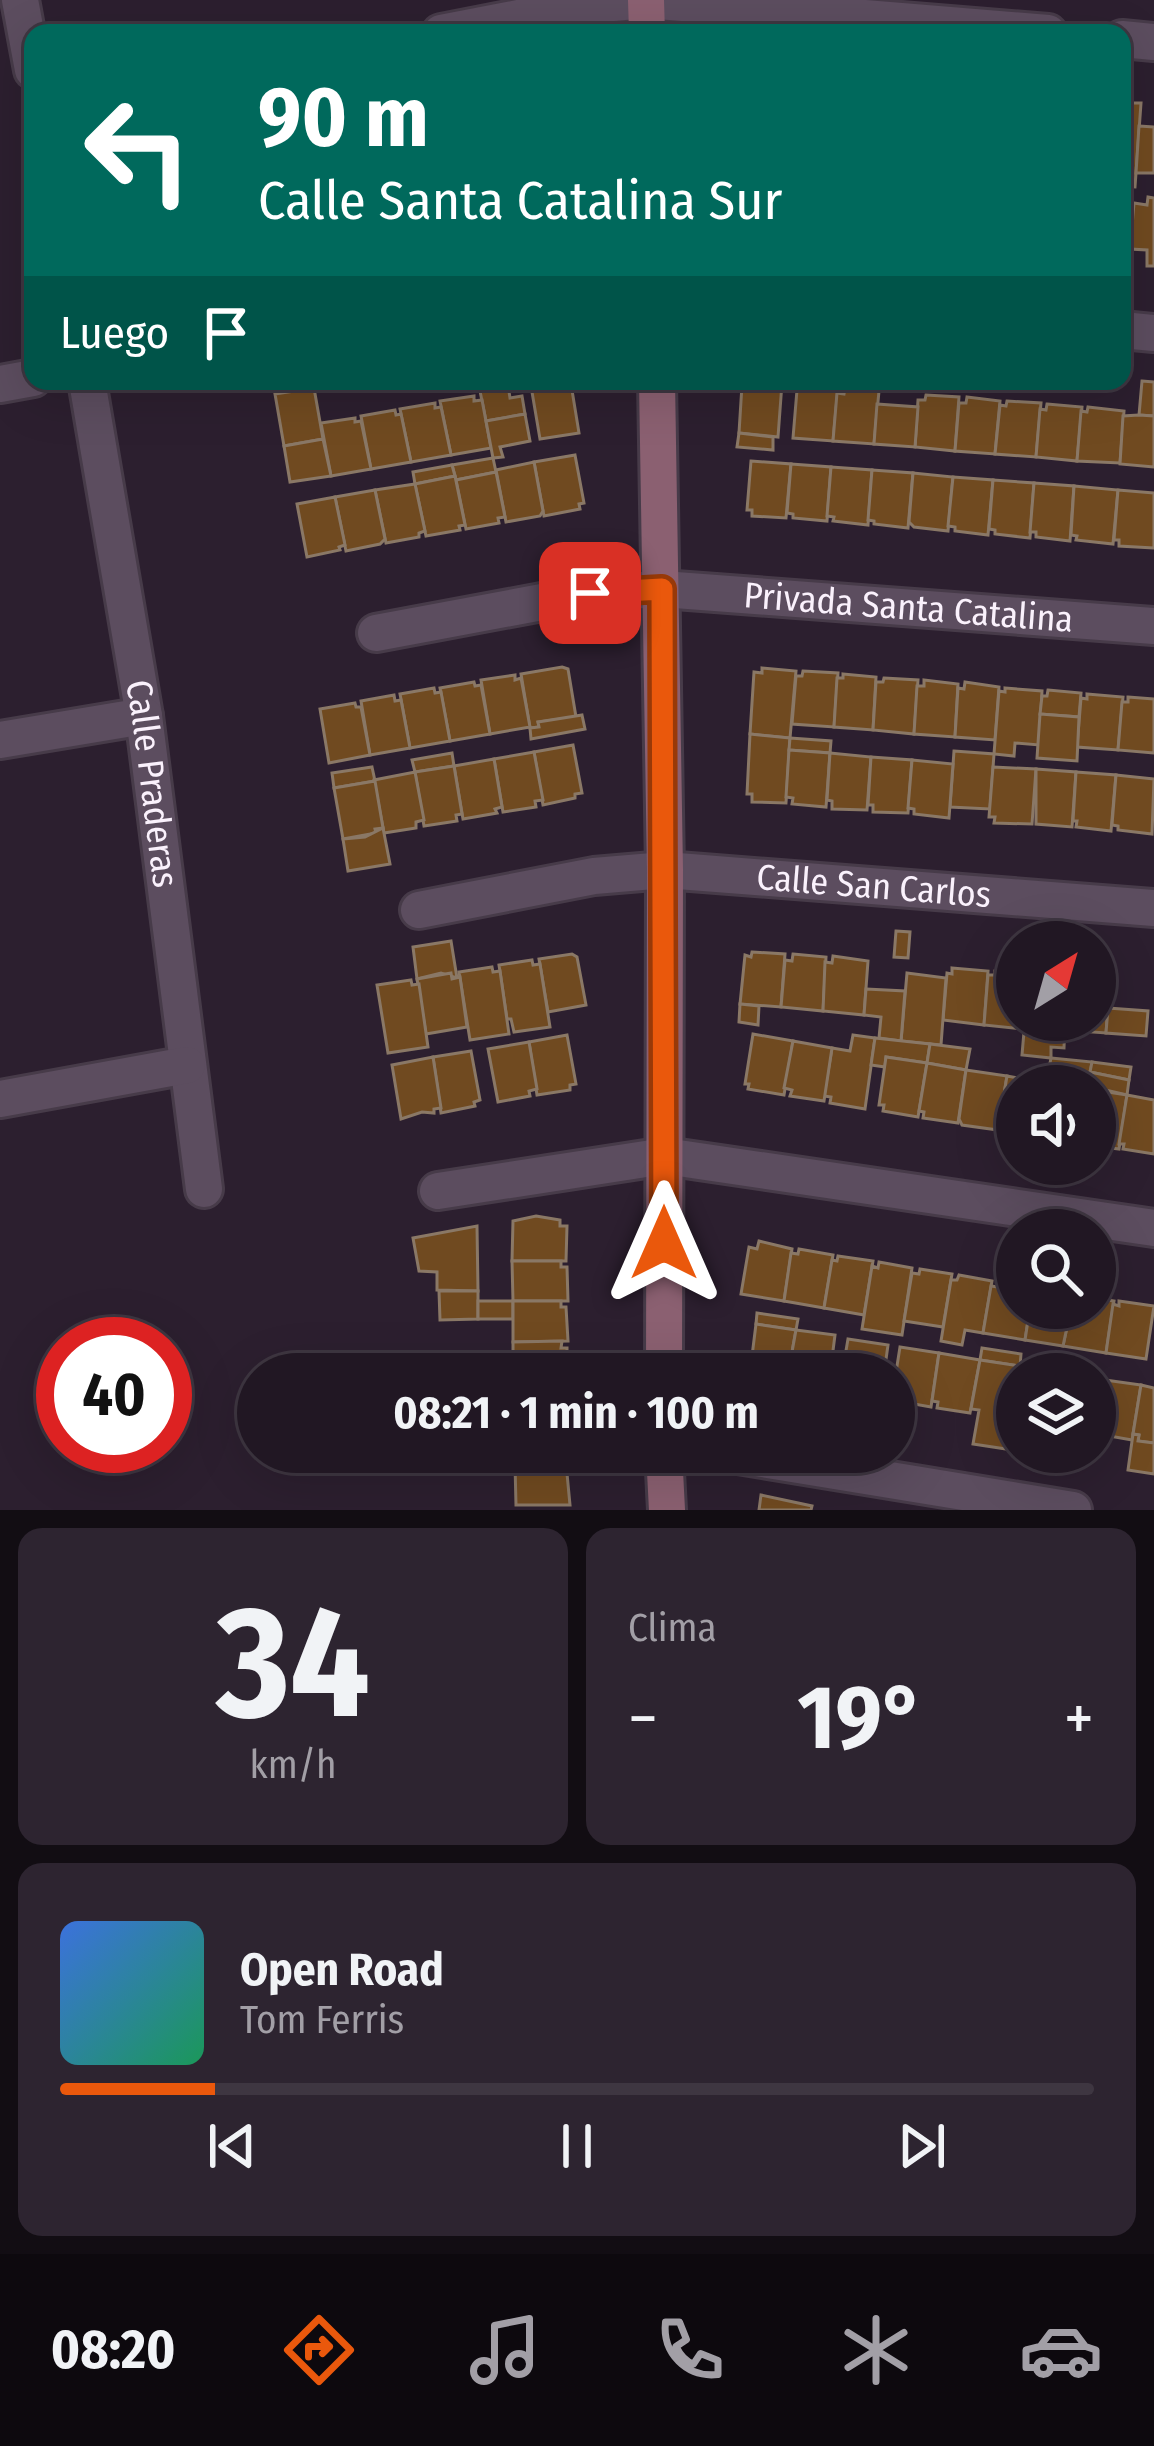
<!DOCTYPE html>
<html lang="es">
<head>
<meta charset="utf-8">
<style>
  :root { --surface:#211723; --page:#2d2430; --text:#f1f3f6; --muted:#a29fa6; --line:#3e3641; --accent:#ea580c }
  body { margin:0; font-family:"Fira Sans Condensed",sans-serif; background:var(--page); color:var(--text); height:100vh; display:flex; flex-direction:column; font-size:45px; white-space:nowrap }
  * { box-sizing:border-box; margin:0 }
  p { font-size:39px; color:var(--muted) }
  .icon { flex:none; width:66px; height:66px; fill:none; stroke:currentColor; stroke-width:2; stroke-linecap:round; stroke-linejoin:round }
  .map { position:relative; height:1510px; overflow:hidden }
  .sheet { display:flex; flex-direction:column; gap:18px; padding:18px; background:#120d13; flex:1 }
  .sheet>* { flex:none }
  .top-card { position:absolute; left:24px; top:24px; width:1107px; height:366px; border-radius:24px; box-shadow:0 12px 48px #0002,0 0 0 3px var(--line); background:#00695c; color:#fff; overflow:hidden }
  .needle { width:78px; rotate:37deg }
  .buttons { position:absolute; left:996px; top:921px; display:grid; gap:24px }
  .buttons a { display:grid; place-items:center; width:120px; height:120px; border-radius:50%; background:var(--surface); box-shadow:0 12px 48px #0002,0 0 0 3px var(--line); font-size:60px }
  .speed { position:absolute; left:36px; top:1317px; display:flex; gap:24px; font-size:60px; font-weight:700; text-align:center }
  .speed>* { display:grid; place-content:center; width:156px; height:156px; border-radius:50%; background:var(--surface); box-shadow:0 12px 48px #0002,0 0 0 3px var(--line); line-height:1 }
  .speed .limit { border:18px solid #d22; background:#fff; color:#111 }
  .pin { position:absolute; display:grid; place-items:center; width:102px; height:102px; color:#fff; margin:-51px; border-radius:24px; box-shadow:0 6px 18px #0006 }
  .me { position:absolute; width:132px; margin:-66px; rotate:0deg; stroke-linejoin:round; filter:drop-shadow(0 0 9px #0008) }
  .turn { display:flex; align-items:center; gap:42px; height:252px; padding:0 36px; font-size:54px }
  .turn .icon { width:156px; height:156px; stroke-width:2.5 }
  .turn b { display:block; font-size:84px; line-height:102px }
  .then { display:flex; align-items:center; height:114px; padding:0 36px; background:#0003; gap:24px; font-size:45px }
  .big { font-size:90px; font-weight:700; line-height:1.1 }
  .sheet .widget { flex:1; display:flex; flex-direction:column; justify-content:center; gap:18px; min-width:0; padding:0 42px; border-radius:24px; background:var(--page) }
  .sheet .dial { align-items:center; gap:0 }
  .dial b { font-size:156px; line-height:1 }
  .song { display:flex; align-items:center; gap:36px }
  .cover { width:144px; height:144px; border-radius:18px; background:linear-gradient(135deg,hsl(220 70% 55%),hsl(150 70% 35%)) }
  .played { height:12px; border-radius:6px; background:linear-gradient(90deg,var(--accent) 15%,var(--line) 15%) }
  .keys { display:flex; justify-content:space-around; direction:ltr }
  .heat { display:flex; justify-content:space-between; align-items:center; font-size:66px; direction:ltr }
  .sheet .tiles { flex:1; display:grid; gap:18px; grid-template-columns:1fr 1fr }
  .widget:last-child { grid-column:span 2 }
  .trip { position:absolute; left:237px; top:1353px; width:678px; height:120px; border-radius:60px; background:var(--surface); box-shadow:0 12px 48px #0002,0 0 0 3px var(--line); font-weight:700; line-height:120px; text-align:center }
  .tabs { display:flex; height:192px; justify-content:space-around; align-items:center; background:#0d090e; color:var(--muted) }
  .tabs .icon { width:84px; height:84px }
  .tabs .active { color:var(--accent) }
  .tabs b { font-size:54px; color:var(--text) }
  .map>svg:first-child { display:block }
  .building { fill:#704a20; stroke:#8a7866; stroke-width:3 }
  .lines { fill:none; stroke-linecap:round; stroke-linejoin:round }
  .street-casing { stroke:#473b49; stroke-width:42 }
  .secondary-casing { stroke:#473b49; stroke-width:42 }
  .street { stroke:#5c4d5f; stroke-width:36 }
  .secondary { stroke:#8b6071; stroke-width:36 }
  .route-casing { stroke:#983908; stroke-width:30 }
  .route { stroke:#ea580c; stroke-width:21 }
  .labels { text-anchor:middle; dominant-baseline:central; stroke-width:12; stroke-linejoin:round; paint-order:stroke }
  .street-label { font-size:36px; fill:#faf1fc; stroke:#110b12 }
</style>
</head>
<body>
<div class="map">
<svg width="1154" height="1510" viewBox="0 0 1154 1510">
  <rect width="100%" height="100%" fill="#2c1f2f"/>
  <g class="building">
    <polygon points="1133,103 1141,103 1135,187 1122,186 1122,105"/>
    <polygon points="1139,126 1154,127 1154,173 1136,173"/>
    <polygon points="1148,197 1154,198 1154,266 1147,266 1147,250 1130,249 1134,203 1147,205"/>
    <polygon points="478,381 519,381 508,385 510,398 522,396 525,414 486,421"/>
    <polygon points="565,381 565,385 571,384 579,433 540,439 531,386"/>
    <polygon points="749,381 782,383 778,437 739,433 742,385 749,386"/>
    <polygon points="1142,381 1154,382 1154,416 1139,415"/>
    <polygon points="804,385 838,387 833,441 793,438 797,390 803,390"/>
    <polygon points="314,388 323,439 284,446 275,394"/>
    <polygon points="845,388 879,391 874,444 833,441 837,393 844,394"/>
    <polygon points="926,395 959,397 955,451 915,447 918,400 925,400"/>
    <polygon points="474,396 474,401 482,400 491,448 451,455 440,401"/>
    <polygon points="967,397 1000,401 995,454 955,451 959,403 966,403"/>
    <polygon points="1007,401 1041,403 1036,457 995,454 1000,405 1006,406"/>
    <polygon points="435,403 435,408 441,407 451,455 411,462 400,409"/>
    <polygon points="877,404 918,407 915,447 874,444"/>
    <polygon points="1047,404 1082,407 1077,461 1036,457 1040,409 1046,410"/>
    <polygon points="1088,407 1124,411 1120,463 1077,461 1081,411 1087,412"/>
    <polygon points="395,410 396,415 401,414 411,462 371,469 361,416"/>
    <polygon points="525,414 530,441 500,447 503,457 493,458 486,421"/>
    <polygon points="1139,415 1154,416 1154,467 1120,464 1123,416"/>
    <polygon points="355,418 355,422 361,421 371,469 331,476 321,423"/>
    <polygon points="739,433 773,437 773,450 737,447"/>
    <polygon points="323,439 331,476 290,482 284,446"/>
    <polygon points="575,455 584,503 579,504 580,509 544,516 534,462"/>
    <polygon points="493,458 496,472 456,480 452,465"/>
    <polygon points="751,461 791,464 786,518 752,516 752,510 747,510"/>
    <polygon points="534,462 543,511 540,516 506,522 496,470"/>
    <polygon points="791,464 831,467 827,521 793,518 793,514 787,513"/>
    <polygon points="452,465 455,476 415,484 413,472"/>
    <polygon points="831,467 872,470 868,525 833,521 834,517 827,516"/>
    <polygon points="872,470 913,473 908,528 874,524 874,521 868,520"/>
    <polygon points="496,472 505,517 498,518 499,523 466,529 456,480"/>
    <polygon points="913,473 953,477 948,531 914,527 909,522"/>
    <polygon points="455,476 465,525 459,526 460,530 426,536 415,484"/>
    <polygon points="953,477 993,480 988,535 955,531 955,527 948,526"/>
    <polygon points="993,480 1034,483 1030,538 995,534 995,530 989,529"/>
    <polygon points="1034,483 1074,486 1070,541 1036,537 1036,532 1030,532"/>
    <polygon points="415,484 425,531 419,533 419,537 386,543 375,490"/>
    <polygon points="1074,486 1118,490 1113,544 1076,540 1077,536 1071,535"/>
    <polygon points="375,490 385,539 380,544 346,551 335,497"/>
    <polygon points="1118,490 1154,493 1154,548 1119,546 1119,540 1114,540"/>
    <polygon points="335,497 345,545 339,547 340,550 307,557 297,504"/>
    <polygon points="562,667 568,669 576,717 538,722 539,727 530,728 521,674"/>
    <polygon points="762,668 796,671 790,738 750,734 754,672 762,673"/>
    <polygon points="803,671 838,673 834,727 792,724 796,676 802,676"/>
    <polygon points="843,674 876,677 873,730 834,727 837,678 843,678"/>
    <polygon points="515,675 515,680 521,678 530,727 490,734 481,680"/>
    <polygon points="884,678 918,680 914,734 873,730 876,682 883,682"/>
    <polygon points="924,680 958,684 955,737 914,734 917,686 924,686"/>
    <polygon points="474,682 475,686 481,685 490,734 450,741 440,688"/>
    <polygon points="965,682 999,687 995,740 955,737 958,688 964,689"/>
    <polygon points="434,688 435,693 441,692 450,741 410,748 400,694"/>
    <polygon points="1005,688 1042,691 1039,745 1015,743 1014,756 994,754 999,691 1005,692"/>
    <polygon points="1048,690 1081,693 1079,717 1040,714 1042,696 1047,696"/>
    <polygon points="1087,694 1123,697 1118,750 1077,747 1081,698 1087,699"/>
    <polygon points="394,695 395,701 401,700 410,748 370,755 361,701"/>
    <polygon points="1128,697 1154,699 1154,753 1118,750 1122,702 1128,702"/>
    <polygon points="355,703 356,707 361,707 370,755 329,763 320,709"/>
    <polygon points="1040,714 1079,717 1077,761 1037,758"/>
    <polygon points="582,715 585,729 531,739 530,728 539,727 538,722"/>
    <polygon points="750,734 790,738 786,803 752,802 752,794 747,794"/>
    <polygon points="790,738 831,741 830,753 789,750"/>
    <polygon points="573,745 582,793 575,794 575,798 543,805 534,752"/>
    <polygon points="789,750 830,753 826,807 792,804 793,798 786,797"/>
    <polygon points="954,751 994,754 990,809 950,807"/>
    <polygon points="534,752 543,800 535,801 536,807 503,812 494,759"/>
    <polygon points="452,753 454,766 415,772 412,760"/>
    <polygon points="830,753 871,757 867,810 832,809 832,801 827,800"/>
    <polygon points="871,757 912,760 908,813 873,812 873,805 868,805"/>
    <polygon points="494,759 502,807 495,809 497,813 463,819 454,766"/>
    <polygon points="912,760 953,764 949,818 914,814 914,809 908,808"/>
    <polygon points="454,766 462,814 456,815 457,821 424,826 415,772"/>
    <polygon points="372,767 375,781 334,788 332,773"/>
    <polygon points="993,767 1036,769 1032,824 994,823 995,817 989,817"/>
    <polygon points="1036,769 1076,772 1072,827 1036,824"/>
    <polygon points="415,772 424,820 416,822 416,828 384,833 374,780"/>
    <polygon points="1076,772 1116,775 1111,831 1076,827 1077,821 1073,821"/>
    <polygon points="1116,775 1154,779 1152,834 1118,830 1118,826 1112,825"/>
    <polygon points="375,781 383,828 375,829 376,833 343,839 334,788"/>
    <polygon points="383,828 390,864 348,871 343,839 365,837"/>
    <polygon points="896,931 910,932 908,958 894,957"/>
    <polygon points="451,941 457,978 441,973 417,979 413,947"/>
    <polygon points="752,952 785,954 781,1007 740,1004 745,955 751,957"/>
    <polygon points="572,954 577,957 586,1005 548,1012 539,959"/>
    <polygon points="793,954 826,957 823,1011 781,1007 785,960 792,961"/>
    <polygon points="833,956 868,961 864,1015 823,1011 825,962 832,963"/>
    <polygon points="532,960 533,965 540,964 550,1027 514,1032 511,1019 507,1019 499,965"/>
    <polygon points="492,967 493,972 500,971 509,1034 470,1040 459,972"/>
    <polygon points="952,968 988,971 984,1025 943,1020 947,973 952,974"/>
    <polygon points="995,971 1017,972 1017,1020 1025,1020 1024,1029 984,1025 988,975 995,975"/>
    <polygon points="451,973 452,979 460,977 467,1027 426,1034 417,979"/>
    <polygon points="907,973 946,978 941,1045 901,1041"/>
    <polygon points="1095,979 1110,980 1106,1033 1065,1030 1065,1020 1095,1020"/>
    <polygon points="411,980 412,985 419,984 428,1047 388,1053 377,985"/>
    <polygon points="866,989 905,991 901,1041 879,1038 881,1017 864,1015"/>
    <polygon points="740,1004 759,1006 758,1025 739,1022"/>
    <polygon points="1108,1008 1148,1011 1146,1036 1106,1033"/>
    <polygon points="1025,1020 1065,1020 1064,1048 1051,1047 1051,1058 1022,1055"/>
    <polygon points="753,1034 793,1041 784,1095 748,1089 749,1084 745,1084"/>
    <polygon points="567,1035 576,1084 570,1085 570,1090 537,1095 529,1042"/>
    <polygon points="853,1035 875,1038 865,1109 830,1103 831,1097 824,1096 832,1048 850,1051"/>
    <polygon points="875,1038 930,1044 927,1063 886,1057 885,1067 871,1065"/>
    <polygon points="793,1041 832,1048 824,1101 790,1096 792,1090 784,1088"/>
    <polygon points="529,1042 537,1089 529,1091 530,1096 498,1102 488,1049"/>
    <polygon points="930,1044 970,1049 966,1070 927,1063"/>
    <polygon points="471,1051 480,1100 474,1102 475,1106 441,1113 433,1057"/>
    <polygon points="433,1057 441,1108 434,1109 434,1113 422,1112 401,1119 392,1065"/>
    <polygon points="886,1057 927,1063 918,1117 883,1111 884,1105 879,1105"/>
    <polygon points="1051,1058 1092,1062 1088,1086 1046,1083"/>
    <polygon points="1092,1062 1131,1067 1129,1080 1090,1072"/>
    <polygon points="927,1063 966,1070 958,1123 923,1118 924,1112 919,1111"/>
    <polygon points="966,1070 1007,1076 998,1130 962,1125 959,1119"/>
    <polygon points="1090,1072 1129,1080 1127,1095 1088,1086"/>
    <polygon points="1007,1076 1046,1083 1046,1086 1017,1086 1017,1133 1002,1131 1004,1125 999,1124"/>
    <polygon points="1095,1090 1127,1095 1119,1149 1095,1146"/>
    <polygon points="1127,1095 1154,1100 1154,1154 1123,1149 1124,1144 1119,1144"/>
    <polygon points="536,1216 560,1220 560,1226 567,1226 566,1261 512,1261 513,1221"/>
    <polygon points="477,1226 478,1291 437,1290 437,1272 419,1271 413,1238"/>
    <polygon points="759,1241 792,1249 784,1301 741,1294 749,1247 757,1249"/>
    <polygon points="799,1249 833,1255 824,1308 784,1301 791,1253 798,1254"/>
    <polygon points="838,1256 873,1261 864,1315 824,1308 832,1260 837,1261"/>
    <polygon points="512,1261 561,1261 561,1267 567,1267 568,1301 513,1301"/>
    <polygon points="879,1262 912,1268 902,1335 862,1329 872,1266 878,1268"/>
    <polygon points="920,1269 952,1274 943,1327 904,1321 912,1273 919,1274"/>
    <polygon points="959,1275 992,1281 983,1333 965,1330 962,1345 941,1341 951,1280 957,1280"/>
    <polygon points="998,1282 1017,1285 1017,1308 1030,1308 1025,1340 983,1333 991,1286 998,1287"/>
    <polygon points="439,1291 478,1291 478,1319 440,1320"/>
    <polygon points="1095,1298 1114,1301 1106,1353 1063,1346 1071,1308 1095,1308"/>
    <rect x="478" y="1301" width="35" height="18"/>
    <polygon points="513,1301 561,1301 561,1307 566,1307 568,1341 513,1342"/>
    <polygon points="1119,1301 1154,1306 1146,1359 1106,1353 1113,1304 1119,1306"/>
    <polygon points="1030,1308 1071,1308 1063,1346 1025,1340"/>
    <polygon points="757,1313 798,1319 796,1330 756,1324"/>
    <polygon points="756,1324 796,1330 788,1374 750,1372"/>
    <polygon points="796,1330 835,1335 830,1374 788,1374"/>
    <polygon points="848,1339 888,1345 884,1374 842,1374"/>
    <polygon points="562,1341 561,1348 567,1348 567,1374 513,1374 513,1342"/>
    <polygon points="900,1347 939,1353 931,1407 897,1401 894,1385"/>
    <polygon points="982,1348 1021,1354 1020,1366 980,1360"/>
    <polygon points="939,1353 980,1360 970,1413 937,1408 938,1402 932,1401"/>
    <polygon points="980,1360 1020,1366 1006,1449 973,1444 979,1410 971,1409"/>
    <polygon points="1098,1379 1141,1385 1132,1440 1098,1434 1095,1405"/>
    <polygon points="1141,1385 1154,1388 1154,1443 1138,1441 1139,1435 1133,1434"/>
    <polygon points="1133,1434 1139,1435 1138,1441 1154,1443 1154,1474 1128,1470"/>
    <polygon points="515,1452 571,1452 571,1463 515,1464"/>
    <polygon points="566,1463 570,1505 516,1505 515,1464"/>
    <polygon points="761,1495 812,1506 811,1510 759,1510"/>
  </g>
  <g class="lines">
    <defs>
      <g id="street">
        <polyline points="20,0 33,70"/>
        <polyline points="441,33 580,6 646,0 1048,33"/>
        <polyline points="1122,39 1154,42"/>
        <polyline points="1122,330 1154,333"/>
        <path id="s1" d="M 87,381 L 144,716 L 204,1189"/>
        <polyline points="0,384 33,378"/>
        <path id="s2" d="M 376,633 L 590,593 L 662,589 L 1154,626"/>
        <polyline points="0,740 144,716"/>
        <path id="s3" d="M 419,910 L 594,876 L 665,870 L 1154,908"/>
        <polyline points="0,1099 187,1065"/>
        <polyline points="438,1191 665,1156 1154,1228"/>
        <polyline points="720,1452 1073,1510"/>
      </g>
      <g id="secondary">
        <polyline points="646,0 647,33"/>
        <polyline points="657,381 665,870 664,1374"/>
        <polyline points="664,1452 667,1510"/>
      </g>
    </defs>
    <use href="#street" class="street-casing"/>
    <use href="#secondary" class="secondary-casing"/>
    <use href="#street" class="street"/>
    <use href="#secondary" class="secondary"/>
  </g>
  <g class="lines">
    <defs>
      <polyline id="route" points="590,593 662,589 664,1243"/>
    </defs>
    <use href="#route" class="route-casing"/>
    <use href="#route" class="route"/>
  </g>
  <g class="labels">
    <g class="street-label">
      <text stroke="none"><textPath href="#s2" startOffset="537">Privada Santa Catalina</textPath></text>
      <text stroke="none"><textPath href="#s1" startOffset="408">Calle Praderas</textPath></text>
      <text stroke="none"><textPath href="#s3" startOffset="459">Calle San Carlos</textPath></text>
    </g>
  </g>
</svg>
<div class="buttons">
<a><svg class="needle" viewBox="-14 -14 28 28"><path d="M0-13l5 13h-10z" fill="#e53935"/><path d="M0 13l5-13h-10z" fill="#a29fa6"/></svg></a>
<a><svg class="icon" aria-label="sound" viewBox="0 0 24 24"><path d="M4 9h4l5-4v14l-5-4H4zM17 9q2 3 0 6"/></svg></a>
<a><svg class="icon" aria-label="search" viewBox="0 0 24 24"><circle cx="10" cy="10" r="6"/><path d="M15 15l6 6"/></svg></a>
<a><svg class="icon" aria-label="layers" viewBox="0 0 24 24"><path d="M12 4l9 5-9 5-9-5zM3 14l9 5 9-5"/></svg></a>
</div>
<div class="speed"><div class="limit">40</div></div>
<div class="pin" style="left:590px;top:593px;background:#d93025"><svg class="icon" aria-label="arrive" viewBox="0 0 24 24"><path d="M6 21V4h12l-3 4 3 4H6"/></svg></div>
<svg class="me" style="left:664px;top:1243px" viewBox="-20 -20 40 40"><path d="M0-17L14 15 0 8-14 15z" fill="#ea580c" stroke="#fff" stroke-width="4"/></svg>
<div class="trip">08:21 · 1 min · 100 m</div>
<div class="top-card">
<div class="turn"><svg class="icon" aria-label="left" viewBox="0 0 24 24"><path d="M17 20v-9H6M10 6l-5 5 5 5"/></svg><div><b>90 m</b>Calle Santa Catalina Sur</div></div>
<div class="then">Luego<svg class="icon" aria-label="arrive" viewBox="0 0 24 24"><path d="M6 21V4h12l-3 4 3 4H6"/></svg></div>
</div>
</div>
<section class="sheet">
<div class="tiles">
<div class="widget dial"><b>34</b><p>km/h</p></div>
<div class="widget"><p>Clima</p>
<div class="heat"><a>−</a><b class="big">19°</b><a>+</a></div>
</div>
<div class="widget">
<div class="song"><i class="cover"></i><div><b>Open Road</b><p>Tom Ferris</p></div></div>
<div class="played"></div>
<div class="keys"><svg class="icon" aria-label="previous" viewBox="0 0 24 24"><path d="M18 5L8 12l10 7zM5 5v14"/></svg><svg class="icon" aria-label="pause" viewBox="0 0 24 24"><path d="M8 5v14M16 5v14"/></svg><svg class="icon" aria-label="next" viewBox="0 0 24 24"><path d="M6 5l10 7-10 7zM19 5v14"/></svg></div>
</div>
</div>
</section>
<nav class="tabs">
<b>08:20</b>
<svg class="icon active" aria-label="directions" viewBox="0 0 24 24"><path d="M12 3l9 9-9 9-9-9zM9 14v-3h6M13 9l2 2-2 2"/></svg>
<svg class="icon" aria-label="music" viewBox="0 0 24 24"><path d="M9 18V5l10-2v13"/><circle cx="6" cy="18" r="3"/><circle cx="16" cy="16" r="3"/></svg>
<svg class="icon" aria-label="phone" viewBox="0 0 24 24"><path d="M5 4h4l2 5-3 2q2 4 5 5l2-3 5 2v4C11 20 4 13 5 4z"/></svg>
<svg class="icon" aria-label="climate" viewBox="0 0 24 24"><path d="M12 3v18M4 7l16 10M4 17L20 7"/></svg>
<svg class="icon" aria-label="car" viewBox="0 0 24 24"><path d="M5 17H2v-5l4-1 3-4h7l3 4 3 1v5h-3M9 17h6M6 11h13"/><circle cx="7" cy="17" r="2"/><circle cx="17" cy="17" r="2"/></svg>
</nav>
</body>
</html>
